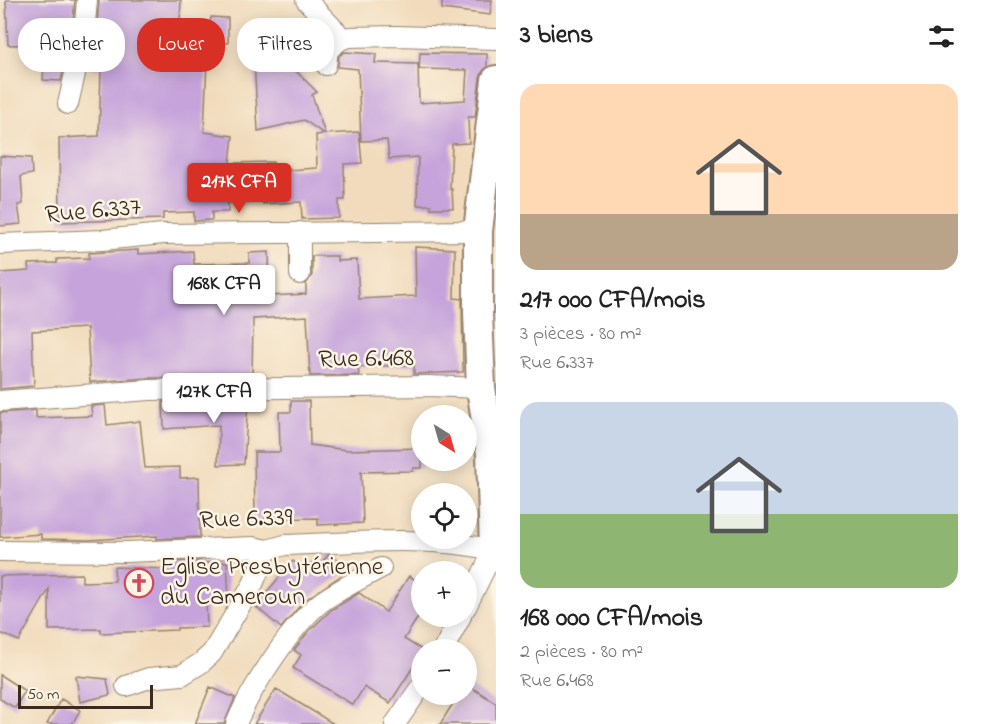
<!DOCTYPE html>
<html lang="fr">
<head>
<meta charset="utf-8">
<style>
  :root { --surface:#fff; --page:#f6f6f6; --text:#222; --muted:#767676; --accent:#d93025 }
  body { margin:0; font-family:"Indie Flower",sans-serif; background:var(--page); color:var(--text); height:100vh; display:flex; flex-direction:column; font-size:22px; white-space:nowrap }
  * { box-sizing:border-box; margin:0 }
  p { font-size:20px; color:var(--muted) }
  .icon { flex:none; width:33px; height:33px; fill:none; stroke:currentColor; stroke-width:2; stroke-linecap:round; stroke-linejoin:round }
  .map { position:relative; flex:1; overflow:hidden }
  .details { display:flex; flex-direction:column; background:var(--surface); width:486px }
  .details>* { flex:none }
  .top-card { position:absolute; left:18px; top:18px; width:387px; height:54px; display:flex; gap:12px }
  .needle { width:39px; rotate:143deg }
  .tools { position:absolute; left:411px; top:405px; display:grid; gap:12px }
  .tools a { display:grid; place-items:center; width:66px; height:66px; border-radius:50%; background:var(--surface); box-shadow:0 3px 15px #0003; font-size:30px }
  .scale { position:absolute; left:18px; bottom:15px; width:135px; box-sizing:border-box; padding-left:6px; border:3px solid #3b2a1e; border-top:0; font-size:16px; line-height:21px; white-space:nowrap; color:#3b2a1e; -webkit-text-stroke:4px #fcf5e5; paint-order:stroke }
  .price { position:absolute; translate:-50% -51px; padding:0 14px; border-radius:6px; background:#fff; color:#222; font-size:20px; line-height:39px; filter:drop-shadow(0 2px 3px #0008) }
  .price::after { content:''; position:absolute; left:50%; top:36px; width:18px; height:14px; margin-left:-9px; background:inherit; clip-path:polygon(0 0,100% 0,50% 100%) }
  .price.on { background:var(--accent); color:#fff }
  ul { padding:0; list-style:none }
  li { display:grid; align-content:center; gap:12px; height:318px; padding:0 24px }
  li span { display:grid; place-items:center; height:186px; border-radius:18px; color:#555 }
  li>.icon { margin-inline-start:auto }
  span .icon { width:108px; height:108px; fill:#fffc; stroke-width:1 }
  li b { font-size:26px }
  h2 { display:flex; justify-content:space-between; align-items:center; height:72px; padding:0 24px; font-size:26px }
  .pill { padding:0 21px; border-radius:24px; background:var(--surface); box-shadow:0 3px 15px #0003; font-size:21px; line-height:54px }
  .pill.on { background:var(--accent); color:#fff }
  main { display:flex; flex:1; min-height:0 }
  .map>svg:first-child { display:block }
  .building { fill:#c6a4db }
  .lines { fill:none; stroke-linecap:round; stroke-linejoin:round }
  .street-casing { stroke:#96826d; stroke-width:22 }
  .secondary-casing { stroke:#96826d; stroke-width:32 }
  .street { stroke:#fff; stroke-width:20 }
  .secondary { stroke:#fff; stroke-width:28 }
  .labels { text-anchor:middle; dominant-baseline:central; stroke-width:5; stroke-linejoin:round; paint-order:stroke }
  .street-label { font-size:26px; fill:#3b2a1e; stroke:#fcf5e5 }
  .poi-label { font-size:26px; fill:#3b2a1e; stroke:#fcf5e5; text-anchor:start }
</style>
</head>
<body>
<main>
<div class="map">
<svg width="496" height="724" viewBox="0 0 496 724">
  <rect width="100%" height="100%" fill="#fcf5e5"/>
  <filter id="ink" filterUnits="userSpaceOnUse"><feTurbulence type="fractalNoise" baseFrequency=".0167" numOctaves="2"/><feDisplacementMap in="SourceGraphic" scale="12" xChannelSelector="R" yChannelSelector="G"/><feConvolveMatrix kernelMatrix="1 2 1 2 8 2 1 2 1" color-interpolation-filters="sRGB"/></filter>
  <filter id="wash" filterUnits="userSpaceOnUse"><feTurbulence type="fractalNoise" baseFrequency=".008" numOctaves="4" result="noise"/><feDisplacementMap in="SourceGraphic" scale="24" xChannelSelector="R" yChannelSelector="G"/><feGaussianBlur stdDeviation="1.35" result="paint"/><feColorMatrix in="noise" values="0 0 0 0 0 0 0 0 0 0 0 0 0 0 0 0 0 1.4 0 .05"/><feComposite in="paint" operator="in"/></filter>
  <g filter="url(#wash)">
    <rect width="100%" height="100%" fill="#f1dbbc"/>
    <g id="blocks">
      <path class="building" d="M6,0H75L72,33L61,81L43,80L45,44L8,45Z
        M99,0H181L180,22L210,23L211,17L228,18V43H215L214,63L207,62L204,132L233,136L230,163L273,162V166H288V170L317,168L316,135L324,134L304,120L258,131L254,60H285L317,92L312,95L325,134L359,132L362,163L344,164L345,200H339V218L302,219L301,202L263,204V201L228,202V212H212V220L194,221V212L163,213V219L60,222L59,138L99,136L101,69L89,68L96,36Z
        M442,0H492L490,15L442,9Z
        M316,36L314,65L293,64L294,46Z
        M344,52L376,54L375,63L418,64L419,103L465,100L467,70L419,69L420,53L487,54V67L483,71L480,78L475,117H468L469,143L452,144L450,189H452L453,208H431V205H417L418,157L389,159L387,140L361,141L358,69L338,67L339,56Z
        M0,156L31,158L32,174L21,176L23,204L18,205L21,224L0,226Z
        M415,247L455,249L454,298L462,299L463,372L414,374V365L358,367L359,375L310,376L307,316L253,319L252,377L150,378L90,382L87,328L32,331L34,386L0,389V273L29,271L28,264L57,263V259L89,258V253L138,250V254L193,251L194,264L249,263V253L269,252L270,296L306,294V284L312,275V256H337V261L357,260L359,299L416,296Z
        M248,401L244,464L218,465L219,425L164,429L163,402Z
        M291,401H309L310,445L347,450L422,448V468H413V471L361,472L363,523L318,525V518L255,519L254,452H280L279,412H291Z
        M105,405L107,425L140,421L145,468L180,467V478L199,477L200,537L157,539V536L88,540L41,539V534L0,537V413L36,410V418L92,416L91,406Z
        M328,555H332L349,570L304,601L281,628L255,606L293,561L305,571L313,562L319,566Z
        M201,561V563L227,562L229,601L206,603L207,627L177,628V630L101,633V629L49,630V589L19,641L0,633V576L82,574V582L115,581L114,567L169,569L168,562Z
        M409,576L422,584V611L404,639L422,650V653L390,703L364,687L353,705L293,668L301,655L294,650L309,631L331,610L359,593L386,612Z
        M0,675L25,691L15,708L0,699Z
        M76,676L107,679L110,695L80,702Z
        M466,684L496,703V724H440L459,694H466Z
        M210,687L235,698L224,724H195Z
        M276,689L334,724H254Z
        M61,699L80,710L72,724H47Z"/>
    </g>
  </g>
  <g filter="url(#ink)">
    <use href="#blocks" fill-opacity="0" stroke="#96826d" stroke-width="1.5"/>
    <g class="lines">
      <g class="street-casing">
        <path id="street" d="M306,0L337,32L340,40L349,37L396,36L496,39
          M326,65L328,50L340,40
          M68,104L84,35L87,0
          M300,232V274
          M0,244L102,240L163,234L478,231
          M0,401L150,390L428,386L481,388
          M0,551L127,552L253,547L267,550L285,545C354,543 426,535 494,550L466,607
          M443,650L461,616
          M126,686L149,678L182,675L201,663L212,653L253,584L267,550
          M236,724C250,690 294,621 324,600C342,588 362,578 381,568
          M395,724L422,685"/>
      </g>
      <g class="secondary-casing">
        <path id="secondary" d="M496,80L478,231V313L481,388L491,454L494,550L496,551"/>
      </g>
      <use href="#street" class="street"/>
      <use href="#secondary" class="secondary"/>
    </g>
  </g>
  <defs>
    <g id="church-ring" transform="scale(1.5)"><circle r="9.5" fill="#fcf5e5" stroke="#d1495b" stroke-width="1.5"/><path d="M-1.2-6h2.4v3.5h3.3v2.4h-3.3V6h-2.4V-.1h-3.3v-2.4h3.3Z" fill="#d1495b"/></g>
  </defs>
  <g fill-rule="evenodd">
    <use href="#church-ring" x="139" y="583"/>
  </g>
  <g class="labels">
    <g class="street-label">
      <text transform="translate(93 212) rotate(-5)">Rue 6.337</text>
      <text transform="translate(366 360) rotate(-1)">Rue 6.468</text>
      <text transform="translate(246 520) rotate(-2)">Rue 6.339</text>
    </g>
    <g class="poi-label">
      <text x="160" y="568">Eglise Presbytérienne<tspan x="160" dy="30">du Cameroun</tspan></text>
    </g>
  </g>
</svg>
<div class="tools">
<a><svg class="needle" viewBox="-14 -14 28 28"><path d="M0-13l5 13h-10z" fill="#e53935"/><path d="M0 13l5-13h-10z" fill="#767676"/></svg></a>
<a><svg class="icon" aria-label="locate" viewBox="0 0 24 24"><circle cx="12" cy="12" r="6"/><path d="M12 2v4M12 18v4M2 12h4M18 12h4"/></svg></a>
<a>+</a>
<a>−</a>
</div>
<div class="scale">50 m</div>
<b class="price on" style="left:239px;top:214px">217K CFA</b>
<b class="price" style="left:224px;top:316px">168K CFA</b>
<b class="price" style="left:214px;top:424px">127K CFA</b>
<div class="top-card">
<a class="pill">Acheter</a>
<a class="pill on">Louer</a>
<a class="pill">Filtres</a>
</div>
</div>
<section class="details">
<h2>3 biens<svg class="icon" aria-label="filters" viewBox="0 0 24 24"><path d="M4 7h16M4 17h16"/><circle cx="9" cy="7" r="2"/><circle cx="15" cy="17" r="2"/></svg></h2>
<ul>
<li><span style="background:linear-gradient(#ffd9b3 70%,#b9a48a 0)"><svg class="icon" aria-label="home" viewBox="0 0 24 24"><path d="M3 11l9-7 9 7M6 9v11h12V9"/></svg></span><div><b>217 000 CFA/mois</b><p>3 pièces · 80 m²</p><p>Rue 6.337</p></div></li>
<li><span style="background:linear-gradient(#c9d6e8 60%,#8fb573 0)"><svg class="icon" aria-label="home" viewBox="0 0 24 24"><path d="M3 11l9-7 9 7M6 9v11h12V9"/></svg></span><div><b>168 000 CFA/mois</b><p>2 pièces · 80 m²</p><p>Rue 6.468</p></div></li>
</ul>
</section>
</main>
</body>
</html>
